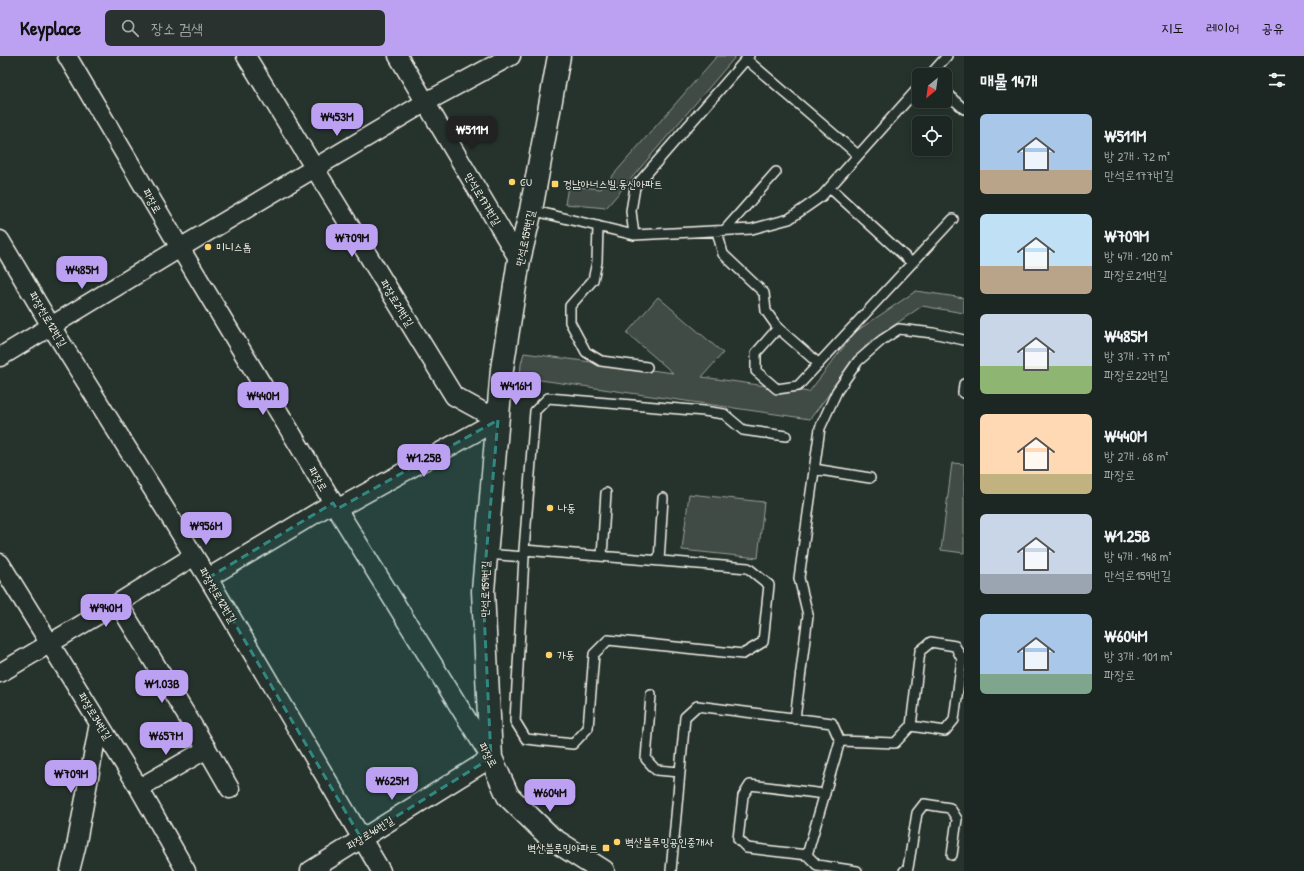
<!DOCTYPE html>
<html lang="ko">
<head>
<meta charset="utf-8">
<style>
  :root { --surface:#1c2622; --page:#29322f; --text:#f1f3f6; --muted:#a0a5a5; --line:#3a4340; --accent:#bca0f2 }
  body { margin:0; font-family:"Patrick Hand","Poor Story",sans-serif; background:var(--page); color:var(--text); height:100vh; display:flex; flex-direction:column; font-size:15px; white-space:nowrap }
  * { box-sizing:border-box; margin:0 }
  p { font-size:13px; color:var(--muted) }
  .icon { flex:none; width:22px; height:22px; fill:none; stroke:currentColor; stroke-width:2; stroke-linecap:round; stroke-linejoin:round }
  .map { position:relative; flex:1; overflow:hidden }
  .panel { display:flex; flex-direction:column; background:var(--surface); width:340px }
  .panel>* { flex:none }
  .needle { width:26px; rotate:209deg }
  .tools { position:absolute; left:912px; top:12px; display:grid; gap:8px }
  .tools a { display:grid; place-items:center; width:40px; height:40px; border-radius:6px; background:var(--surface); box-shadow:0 2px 10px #0003,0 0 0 1px var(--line); font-size:20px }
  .price { position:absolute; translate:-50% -34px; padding:0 9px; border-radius:8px; background:var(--accent); color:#111; font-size:13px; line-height:26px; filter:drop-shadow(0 1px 2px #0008) }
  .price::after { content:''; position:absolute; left:50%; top:24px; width:12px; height:9px; margin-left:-6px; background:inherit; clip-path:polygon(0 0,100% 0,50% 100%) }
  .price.active { background:#222; color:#fff }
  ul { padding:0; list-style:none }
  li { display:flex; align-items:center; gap:12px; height:100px; padding:0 16px }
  li span { display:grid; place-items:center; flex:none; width:112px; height:80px; border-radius:6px; color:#555 }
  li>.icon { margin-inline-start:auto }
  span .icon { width:48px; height:48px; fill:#fffc; stroke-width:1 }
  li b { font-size:17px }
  h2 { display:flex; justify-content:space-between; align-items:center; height:48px; padding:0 16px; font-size:17px }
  header { display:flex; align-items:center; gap:24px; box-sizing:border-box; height:56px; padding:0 20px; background:var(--accent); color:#111 }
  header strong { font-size:19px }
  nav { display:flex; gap:22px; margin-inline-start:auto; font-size:14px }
  .search { width:280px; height:36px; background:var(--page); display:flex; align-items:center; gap:10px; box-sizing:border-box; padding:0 14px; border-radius:6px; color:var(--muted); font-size:15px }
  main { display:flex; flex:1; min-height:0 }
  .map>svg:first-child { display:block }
  .green { fill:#414b45; stroke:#9a9e96 }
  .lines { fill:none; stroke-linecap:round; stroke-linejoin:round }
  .service-casing { stroke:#f4f1e8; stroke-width:12 }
  .minor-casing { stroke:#f4f1e8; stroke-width:21 }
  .tertiary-casing { stroke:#f4f1e8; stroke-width:25 }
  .service { stroke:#26332d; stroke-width:9 }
  .minor { stroke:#26332d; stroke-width:18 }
  .tertiary { stroke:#26332d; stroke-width:22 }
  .marked { fill:#318880; fill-opacity:0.2; stroke:#318880; stroke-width:3; stroke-dasharray:8 5; stroke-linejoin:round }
  .poi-dot { fill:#ffd166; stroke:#26332d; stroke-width:1.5 }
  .labels { text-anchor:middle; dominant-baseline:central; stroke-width:3; stroke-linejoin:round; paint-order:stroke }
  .poi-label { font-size:11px; fill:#f4f1e8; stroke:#26332d; text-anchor:start }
  .street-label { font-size:11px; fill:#f4f1e8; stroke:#26332d }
</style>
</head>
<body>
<header>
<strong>Keyplace</strong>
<div class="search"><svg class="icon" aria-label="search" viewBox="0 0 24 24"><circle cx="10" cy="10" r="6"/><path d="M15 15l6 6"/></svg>장소 검색</div>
<nav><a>지도</a><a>레이어</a><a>공유</a></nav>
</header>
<main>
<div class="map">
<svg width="964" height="815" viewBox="0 0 964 815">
  <rect width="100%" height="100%" fill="#26332d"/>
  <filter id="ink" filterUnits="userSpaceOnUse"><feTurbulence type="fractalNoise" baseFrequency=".025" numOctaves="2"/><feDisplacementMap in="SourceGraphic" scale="8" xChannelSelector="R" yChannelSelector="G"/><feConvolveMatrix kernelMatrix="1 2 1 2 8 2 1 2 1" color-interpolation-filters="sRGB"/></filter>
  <g filter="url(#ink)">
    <path class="green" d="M717,0H736L606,152L565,148L568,130L601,133Z
      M916,235L964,242V257L922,250L868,287L810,363L520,321L521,308L524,297L673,317L627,277L658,241L723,297L702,321L809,336L855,276Z
      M952,407L964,408V497L941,494Z
      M689,438L764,446L758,502L682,494Z"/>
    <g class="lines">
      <g class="service-casing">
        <path id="service" d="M746,3L858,99
          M930,19L947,0
          M945,36L964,53
          M830,132L912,207
          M531,154L634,179L752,173L789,163L822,140L919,31
          M598,170L597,206L593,224L570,250V266L586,296L601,305L647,311
          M725,174L776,116
          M717,175L723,198L764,237L766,255L778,272L756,297V315L777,333L798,330L953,163
          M634,179L631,155L635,131L749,0
          M778,272L819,308
          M963,337L964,328
          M814,413L870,422
          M524,494L748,512L769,529L763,586L743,598L608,584L594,598L588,672L573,688L526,683L515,665L524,501V494L535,355L548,342L704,355L724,358L743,374L786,380
          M486,498L524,501
          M602,500L606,437
          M659,505L663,442
          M651,639L646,703L656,714L680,716
          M795,663L808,559L799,522L820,372L837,335L858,305L882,284L899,273L933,277L964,284
          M840,685L895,687L911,670L920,595L931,586L955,590L962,603L954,664L945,675L911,670
          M807,799L747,792L738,783L743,740L750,729L825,738
          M671,815L685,661L697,650L832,667L840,685L807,799L817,809L857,815
          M904,815L908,812L917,757L924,748L950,752L957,763L952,799"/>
      </g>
      <g class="minor-casing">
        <path id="minor" d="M67,0L180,192L337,453L491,702L310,815
          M246,0L454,340L498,364
          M398,0L519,204
          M0,184L51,270L208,522L381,815
          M0,301L180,192L426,46L511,0
          M337,453L498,364
          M0,507L139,732L186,815
          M208,522L333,447
          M118,547L207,693L230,733
          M0,617L118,547L194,500
          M139,732L207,693
          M70,815L76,791L99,667"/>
      </g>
      <g class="tertiary-casing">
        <path id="tertiary" d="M559,0L531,154L519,204L502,313L483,535L491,702L508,740L551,782L603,815"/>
      </g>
      <use href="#service" class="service"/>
      <use href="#minor" class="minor"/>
      <use href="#tertiary" class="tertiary"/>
    </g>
  </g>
  <path class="marked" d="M498,364L483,535L491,702L361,782L208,522L333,447L337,453Z"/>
  <g class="poi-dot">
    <circle cx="512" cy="126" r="4"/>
    <rect x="551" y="124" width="8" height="8" rx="2"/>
    <circle cx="208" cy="191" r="4"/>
    <circle cx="550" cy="452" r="4"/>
    <circle cx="549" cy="599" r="4"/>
    <circle cx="617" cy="786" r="4"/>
    <rect x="602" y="788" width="8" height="8" rx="2"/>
  </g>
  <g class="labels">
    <g class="poi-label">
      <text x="520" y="126">CU</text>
      <text x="563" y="128">경남아너스빌.동신아파트</text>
      <text x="216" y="191">미니스톱</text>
      <text x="558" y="452">나동</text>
      <text x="557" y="599">가동</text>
      <text x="625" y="786">벽산블루밍공인중개사</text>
      <text x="598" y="792" text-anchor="end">벽산블루밍아파트</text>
    </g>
    <g class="street-label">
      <text transform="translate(483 143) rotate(59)">만석로177번길</text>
      <text transform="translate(152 145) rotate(60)">파장로</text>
      <text transform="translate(525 182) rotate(-78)">만석로159번길</text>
      <text transform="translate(397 247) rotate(58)">파장로21번길</text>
      <text transform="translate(48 263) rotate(59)">파장천로12번길</text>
      <text transform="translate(318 423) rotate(59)">파장로</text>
      <text transform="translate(485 533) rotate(-89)">만석로159번길</text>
      <text transform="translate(218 539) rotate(59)">파장천로12번길</text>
      <text transform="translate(95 660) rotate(58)">파장로34번길</text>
      <text transform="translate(488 699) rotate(61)">파장로</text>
      <text transform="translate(370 777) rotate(-32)">파장로46번길</text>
    </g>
  </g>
</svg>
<div class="tools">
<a><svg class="needle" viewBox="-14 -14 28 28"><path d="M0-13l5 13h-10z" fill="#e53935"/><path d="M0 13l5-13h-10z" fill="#a0a5a5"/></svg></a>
<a><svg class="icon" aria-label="locate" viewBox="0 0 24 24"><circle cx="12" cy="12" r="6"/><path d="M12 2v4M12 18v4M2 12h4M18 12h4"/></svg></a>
</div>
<b class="price" style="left:337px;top:81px">₩453M</b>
<b class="price active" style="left:472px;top:94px">₩511M</b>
<b class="price" style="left:352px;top:202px">₩709M</b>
<b class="price" style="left:82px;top:234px">₩485M</b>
<b class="price" style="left:516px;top:350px">₩416M</b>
<b class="price" style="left:263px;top:360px">₩440M</b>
<b class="price" style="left:424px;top:422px">₩1.25B</b>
<b class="price" style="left:206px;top:490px">₩956M</b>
<b class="price" style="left:106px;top:572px">₩940M</b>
<b class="price" style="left:162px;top:648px">₩1.03B</b>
<b class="price" style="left:166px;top:700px">₩657M</b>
<b class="price" style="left:71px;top:738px">₩709M</b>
<b class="price" style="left:392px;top:745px">₩625M</b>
<b class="price" style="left:550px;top:757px">₩604M</b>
</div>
<section class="panel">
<h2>매물 14개<svg class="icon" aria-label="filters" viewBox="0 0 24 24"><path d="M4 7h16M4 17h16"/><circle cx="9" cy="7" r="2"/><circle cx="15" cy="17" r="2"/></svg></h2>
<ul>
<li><span style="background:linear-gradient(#a9c7e8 70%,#b9a48a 0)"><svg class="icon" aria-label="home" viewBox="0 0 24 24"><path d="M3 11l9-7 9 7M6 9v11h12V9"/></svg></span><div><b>₩511M</b><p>방 2개 · 72 m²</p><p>만석로177번길</p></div></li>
<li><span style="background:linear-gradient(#bfe0f5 65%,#b9a48a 0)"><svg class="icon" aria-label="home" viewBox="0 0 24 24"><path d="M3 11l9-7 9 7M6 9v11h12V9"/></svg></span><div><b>₩709M</b><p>방 4개 · 120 m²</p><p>파장로21번길</p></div></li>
<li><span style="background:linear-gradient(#c9d6e8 65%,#8fb573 0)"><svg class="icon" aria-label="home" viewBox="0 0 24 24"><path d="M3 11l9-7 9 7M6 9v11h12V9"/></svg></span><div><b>₩485M</b><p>방 3개 · 77 m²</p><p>파장로22번길</p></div></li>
<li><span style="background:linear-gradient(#ffd9b3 75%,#c2b280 0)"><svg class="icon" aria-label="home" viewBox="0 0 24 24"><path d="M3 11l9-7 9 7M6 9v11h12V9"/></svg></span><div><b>₩440M</b><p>방 2개 · 68 m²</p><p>파장로</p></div></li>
<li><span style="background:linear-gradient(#c9d6e8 75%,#9aa5b1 0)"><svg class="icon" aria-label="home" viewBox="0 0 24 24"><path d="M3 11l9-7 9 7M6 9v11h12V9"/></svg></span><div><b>₩1.25B</b><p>방 4개 · 148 m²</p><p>만석로159번길</p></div></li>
<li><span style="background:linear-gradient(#a9c7e8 75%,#7fa58c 0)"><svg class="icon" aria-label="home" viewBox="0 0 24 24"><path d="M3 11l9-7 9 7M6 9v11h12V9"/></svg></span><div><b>₩604M</b><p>방 3개 · 101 m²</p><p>파장로</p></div></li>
</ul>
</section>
</main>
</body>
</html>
